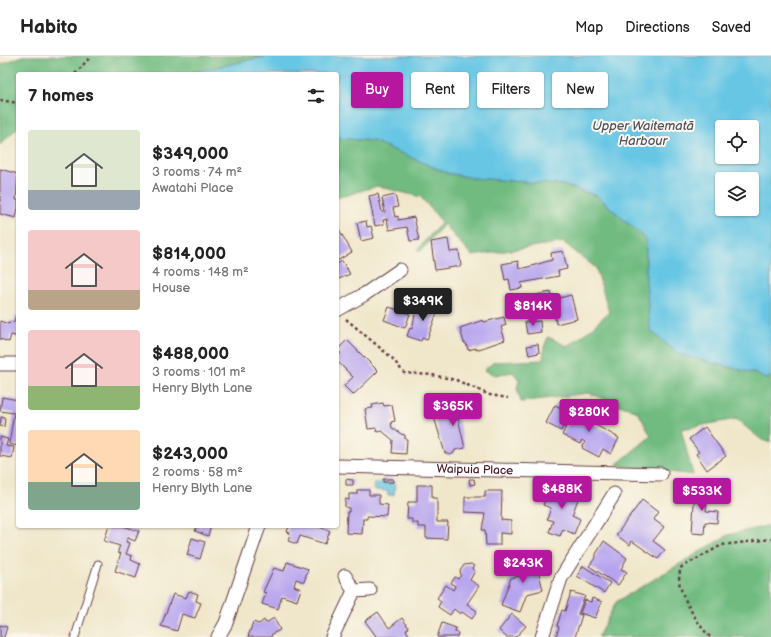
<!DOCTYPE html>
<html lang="en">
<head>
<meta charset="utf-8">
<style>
  :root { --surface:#fff; --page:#f2f2f2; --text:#222; --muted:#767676; --line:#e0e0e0; --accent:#b5179e }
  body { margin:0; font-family:"Balsamiq Sans",sans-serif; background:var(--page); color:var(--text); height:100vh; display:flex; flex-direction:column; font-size:15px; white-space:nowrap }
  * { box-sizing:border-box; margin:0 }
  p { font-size:13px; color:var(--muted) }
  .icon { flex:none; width:22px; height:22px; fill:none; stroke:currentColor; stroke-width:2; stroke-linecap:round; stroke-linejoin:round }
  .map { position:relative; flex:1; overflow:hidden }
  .sheet { position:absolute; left:16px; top:16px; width:323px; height:456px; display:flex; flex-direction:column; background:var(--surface); border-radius:4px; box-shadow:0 1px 3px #0004 }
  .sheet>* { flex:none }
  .hud { position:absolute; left:351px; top:16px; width:360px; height:36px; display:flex; gap:8px }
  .controls { position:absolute; left:715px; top:64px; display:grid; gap:8px }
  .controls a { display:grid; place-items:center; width:44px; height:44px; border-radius:4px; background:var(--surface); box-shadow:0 1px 3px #0004; font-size:20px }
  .price { position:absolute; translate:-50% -34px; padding:0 9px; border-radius:4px; background:var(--accent); color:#fff; font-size:13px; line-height:26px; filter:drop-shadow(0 1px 2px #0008) }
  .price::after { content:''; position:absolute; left:50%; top:24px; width:12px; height:9px; margin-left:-6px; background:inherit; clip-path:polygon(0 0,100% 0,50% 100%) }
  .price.current { background:#222; color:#fff }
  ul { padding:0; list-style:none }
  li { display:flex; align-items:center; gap:12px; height:100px; padding:0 12px }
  li span { display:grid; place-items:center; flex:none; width:112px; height:80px; border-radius:4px; color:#555 }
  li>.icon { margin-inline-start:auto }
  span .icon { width:48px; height:48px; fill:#fffc; stroke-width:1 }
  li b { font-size:17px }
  h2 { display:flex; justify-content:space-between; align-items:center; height:48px; padding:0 12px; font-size:17px }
  .chip { padding:0 14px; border-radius:4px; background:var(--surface); box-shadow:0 1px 3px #0004; font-size:14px; line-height:36px }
  .chip.current { background:var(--accent); color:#fff }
  header { display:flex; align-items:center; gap:24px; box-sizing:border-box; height:56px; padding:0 20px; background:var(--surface); border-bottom:1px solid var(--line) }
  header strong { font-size:19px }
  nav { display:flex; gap:22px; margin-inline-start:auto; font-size:14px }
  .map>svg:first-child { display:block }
  .forest { fill:#71bb81; stroke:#5e6d56 }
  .water { fill:#66c6e4; stroke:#587288; fill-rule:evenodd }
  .building { fill:#b7a4ee }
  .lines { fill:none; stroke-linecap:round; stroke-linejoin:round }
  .lane-casing { stroke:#633d43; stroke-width:9 }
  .street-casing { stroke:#633d43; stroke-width:15 }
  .path { stroke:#633d43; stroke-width:2.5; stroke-dasharray:3 3; stroke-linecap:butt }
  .lane { stroke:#fff; stroke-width:7 }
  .street { stroke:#fff; stroke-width:13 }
  .labels { text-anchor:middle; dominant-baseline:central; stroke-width:4; stroke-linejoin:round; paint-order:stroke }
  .street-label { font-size:12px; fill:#4a1f2b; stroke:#fbf7ec }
  .water-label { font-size:13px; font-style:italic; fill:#525162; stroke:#fbf7ec }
</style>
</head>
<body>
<header>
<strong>Habito</strong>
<nav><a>Map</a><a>Directions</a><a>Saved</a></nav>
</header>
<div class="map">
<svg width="771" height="581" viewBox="0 0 771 581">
  <rect width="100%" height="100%" fill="#fbf7ec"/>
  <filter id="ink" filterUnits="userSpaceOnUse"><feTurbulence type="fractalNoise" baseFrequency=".025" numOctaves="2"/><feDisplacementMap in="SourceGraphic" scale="8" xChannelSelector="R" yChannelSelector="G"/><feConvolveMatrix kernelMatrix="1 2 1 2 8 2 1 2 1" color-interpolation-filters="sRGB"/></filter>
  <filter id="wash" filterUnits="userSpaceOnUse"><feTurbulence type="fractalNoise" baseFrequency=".012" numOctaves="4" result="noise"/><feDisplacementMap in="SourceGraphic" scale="16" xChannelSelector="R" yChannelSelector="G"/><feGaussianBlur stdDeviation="0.9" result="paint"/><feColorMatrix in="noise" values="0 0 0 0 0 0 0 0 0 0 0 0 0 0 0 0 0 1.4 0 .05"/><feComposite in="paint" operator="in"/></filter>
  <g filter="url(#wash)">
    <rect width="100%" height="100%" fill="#f0e7cb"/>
    <path class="forest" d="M22,0H268L185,18H18V71L0,89V9Z
      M337,82L373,85L447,117L473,122L563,129L597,140L646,183V225L725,310L757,318L765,323L771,321V387L762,384L736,363L681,373L693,419L616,409L651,380L638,356L589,337L521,346L517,333L519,324L513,316L495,319L484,314L494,306L543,304L544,291L548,281L567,290L585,278L609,256L596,212L563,186L472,200L444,168L421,195L417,194L442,166L421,141L377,130L337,142Z
      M771,469V581H598L616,546L728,479Z"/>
    <path class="water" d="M268,0H771V321L765,323L757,318L678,298L650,274L646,225V183L597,140L563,129L473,122L447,117L373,85L337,82V18H185ZM722,71H752V101H722ZM722,123H752V153H722Z
      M374,427H395L394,439H388V435L373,434Z"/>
    <g id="blocks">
      <path class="building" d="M0,113L18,118L16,144H18V152L16,162L0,158Z
        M378,138L382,156H385L382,142L395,139L398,151L393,152L395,161L398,160V164L414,161L419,184L410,185L407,171L389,174L387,163L383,164L384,168L375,170L369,140Z
        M366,165L367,171L371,170L374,182L361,185L357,167Z
        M337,170L352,196L337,205Z
        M448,183L450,196L459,195L461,210L435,214L431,186Z
        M563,195L567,213L558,215L559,220L521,227L522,232L511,234L509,223L505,224L502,208L518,205L519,213L528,211L552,204L551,197Z
        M342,205L350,218L339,223L337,220V208Z
        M551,236L552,244L571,239L577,263L556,268L554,256H550L549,252L540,255L536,239Z
        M422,245L433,249L432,251L438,254L427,284L422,282L421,285L407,280L410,272L412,273L416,254L418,255Z
        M389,251L410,258L405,272L384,264Z
        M16,259L18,260V281L11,279L9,286L0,283V265L9,268L10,265L14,266Z
        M504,261L506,269L501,271L505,284L476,294V292L468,294L466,287H464L460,272L483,264L484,266Z
        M540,265L541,276L527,278L525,266Z
        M347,284L378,315L353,339L344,330L353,321L337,305V301L341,297L337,294Z
        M538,288L539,297L529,299L527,290Z
        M2,341L18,344V390L9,388L14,357L0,355Z
        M453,344H471V358H457L465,392L455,394L454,397L450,399L445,397L434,361L453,357Z
        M383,347L384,350L392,349L395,365L391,366L392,372L401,378L405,379V383H407L406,398L392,397L393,384L382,375L377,376L376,372L368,373L365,353L373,352L372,349Z
        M555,349L571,357L561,375L546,367Z
        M577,350L594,359L590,366L619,382L611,398L603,393L599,401L582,392L585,386L582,384L580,388L562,379Z
        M1,361L5,362L4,371L0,370Z
        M705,371L726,400L707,414L696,398L699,396L689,383Z
        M0,381L8,383L6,390L14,391L12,402L0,400Z
        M346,423L353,424V429H346Z
        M383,423H393V426H383Z
        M469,423H474L475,428L470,429Z
        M417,429H432V442H437V466H448L447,483L426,482V471H418V467H412V463H407L408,446H417Z
        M560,430L580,438L572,459L580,463L574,478L563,473L560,480L549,476L553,465L547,463L551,452L543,449L550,432L558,435Z
        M695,433L708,434L706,455L718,456L717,467L705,466L704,478L692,477Z
        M357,434H369V439H379V448L388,449L387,461L367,460V463H363L362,478L346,477L347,456H349V452L345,451V443L349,444V438H357Z
        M485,435H502L501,464L511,465V478L500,477V489H486L485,474H482L485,457L465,456V441H485Z
        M642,444L658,456L653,463L664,471L653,485L665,494L658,503L632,485L630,489L616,479Z
        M109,470H123L139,475L135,485L128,482L126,486L130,487L126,498L132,500L131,504L140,508L136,522L115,515L121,497L119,498L118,494L120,490L104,485Z
        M197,470H211L208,480L195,475Z
        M289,470H317L330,475L325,488L300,480L297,488L288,485L290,477L287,476Z
        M192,482L205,486L200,503L187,499Z
        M604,485L627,502L621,513L627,516L618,529L589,510L596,501V498Z
        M535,500L543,534L527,538L520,556L501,549L511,522L520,520L516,505Z
        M287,506L308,513L304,526L296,523L294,530L301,533L297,545L282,540L278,553L262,548L266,537L263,536L274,512L284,515Z
        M471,508L474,510L472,513L475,515L470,524L479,530L467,548L477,555L472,563L462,556L460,558L454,553L450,559L438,551L441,545L437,542L446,529L453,534L455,530L451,527L455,521L458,523L461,519L460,515L464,509Z
        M583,510L610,527L604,537L577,520Z
        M189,535L198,538L196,545L201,547L195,562L182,558L177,575L161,570L173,538L186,542Z
        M571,536L585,540L578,558L582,559L575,581H556L559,571L557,570L562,554L565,555Z
        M592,542L602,546L595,562L580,557L585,544L591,546Z
        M378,556L389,572L402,562L409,572L406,574L409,579L407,581H374L376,580L365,565Z
        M512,558L526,570L516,581H506L499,574Z
        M274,562L280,574L272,578L271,581H248L253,566L259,568L264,564L266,567Z
        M442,567L456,572L455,576L458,577L457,581H437Z
        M0,569L7,571L4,581H0Z"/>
    </g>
  </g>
  <g filter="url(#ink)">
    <use href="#blocks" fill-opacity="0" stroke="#633d43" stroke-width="1"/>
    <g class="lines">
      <g class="lane-casing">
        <path id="lane" d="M75,581L98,508"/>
      </g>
      <g class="street-casing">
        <g id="street">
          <path d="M337,254L365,238L400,214"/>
          <path d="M0,308H18"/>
          <path id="s1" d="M337,410L661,418"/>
          <path d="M345,520L354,535"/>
          <path d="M354,535L370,534"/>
          <path d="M218,581L226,567L259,470"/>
          <path d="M332,581L354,535"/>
          <path d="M542,581L561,522L614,438"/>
        </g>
      </g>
      <path class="path" d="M75,18L91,0
        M0,44L18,47
        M346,263L392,302L404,317L432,319L456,324L490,339L508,342
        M710,581C699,570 681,541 679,525C679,521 680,517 680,512L722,489L771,483"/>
      <use href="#lane" class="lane"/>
      <use href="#street" class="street"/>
    </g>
  </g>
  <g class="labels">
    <g class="street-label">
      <text stroke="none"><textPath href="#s1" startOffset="138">Waipuia Place</textPath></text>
    </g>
    <g class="water-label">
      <text x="643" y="70">Upper Waitematā<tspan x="643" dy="15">Harbour</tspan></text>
    </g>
  </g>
</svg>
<div class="controls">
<a><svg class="icon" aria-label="locate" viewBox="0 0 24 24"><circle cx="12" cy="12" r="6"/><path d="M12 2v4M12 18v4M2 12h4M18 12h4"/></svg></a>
<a><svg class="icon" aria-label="layers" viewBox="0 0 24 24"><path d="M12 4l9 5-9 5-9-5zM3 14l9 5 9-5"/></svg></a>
</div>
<b class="price current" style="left:423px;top:266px">$349K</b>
<b class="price" style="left:533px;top:271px">$814K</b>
<b class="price" style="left:453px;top:371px">$365K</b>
<b class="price" style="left:589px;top:377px">$280K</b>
<b class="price" style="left:562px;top:454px">$488K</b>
<b class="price" style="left:702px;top:456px">$533K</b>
<b class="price" style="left:523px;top:528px">$243K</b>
<div class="hud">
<a class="chip current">Buy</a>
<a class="chip">Rent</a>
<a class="chip">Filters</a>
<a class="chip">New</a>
</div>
<section class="sheet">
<h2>7 homes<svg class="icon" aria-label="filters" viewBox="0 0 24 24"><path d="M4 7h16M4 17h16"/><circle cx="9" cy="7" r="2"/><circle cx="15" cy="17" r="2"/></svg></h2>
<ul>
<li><span style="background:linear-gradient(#dfe7d0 75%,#9aa5b1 0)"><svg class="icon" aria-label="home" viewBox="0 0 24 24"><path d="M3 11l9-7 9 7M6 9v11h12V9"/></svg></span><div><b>$349,000</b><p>3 rooms · 74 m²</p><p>Awatahi Place</p></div></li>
<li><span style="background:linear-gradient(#f6c9c9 75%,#b9a48a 0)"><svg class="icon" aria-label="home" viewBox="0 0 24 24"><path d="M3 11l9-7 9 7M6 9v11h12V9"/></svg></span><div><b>$814,000</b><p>4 rooms · 148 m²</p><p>House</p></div></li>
<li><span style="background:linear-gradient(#f6c9c9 70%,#8fb573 0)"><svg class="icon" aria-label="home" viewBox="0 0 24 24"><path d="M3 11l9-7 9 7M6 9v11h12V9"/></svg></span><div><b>$488,000</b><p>3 rooms · 101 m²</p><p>Henry Blyth Lane</p></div></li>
<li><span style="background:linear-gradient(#ffd9b3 65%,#7fa58c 0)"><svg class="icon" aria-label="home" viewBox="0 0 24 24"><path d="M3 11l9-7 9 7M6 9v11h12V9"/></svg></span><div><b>$243,000</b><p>2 rooms · 58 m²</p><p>Henry Blyth Lane</p></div></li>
</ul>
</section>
</div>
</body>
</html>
